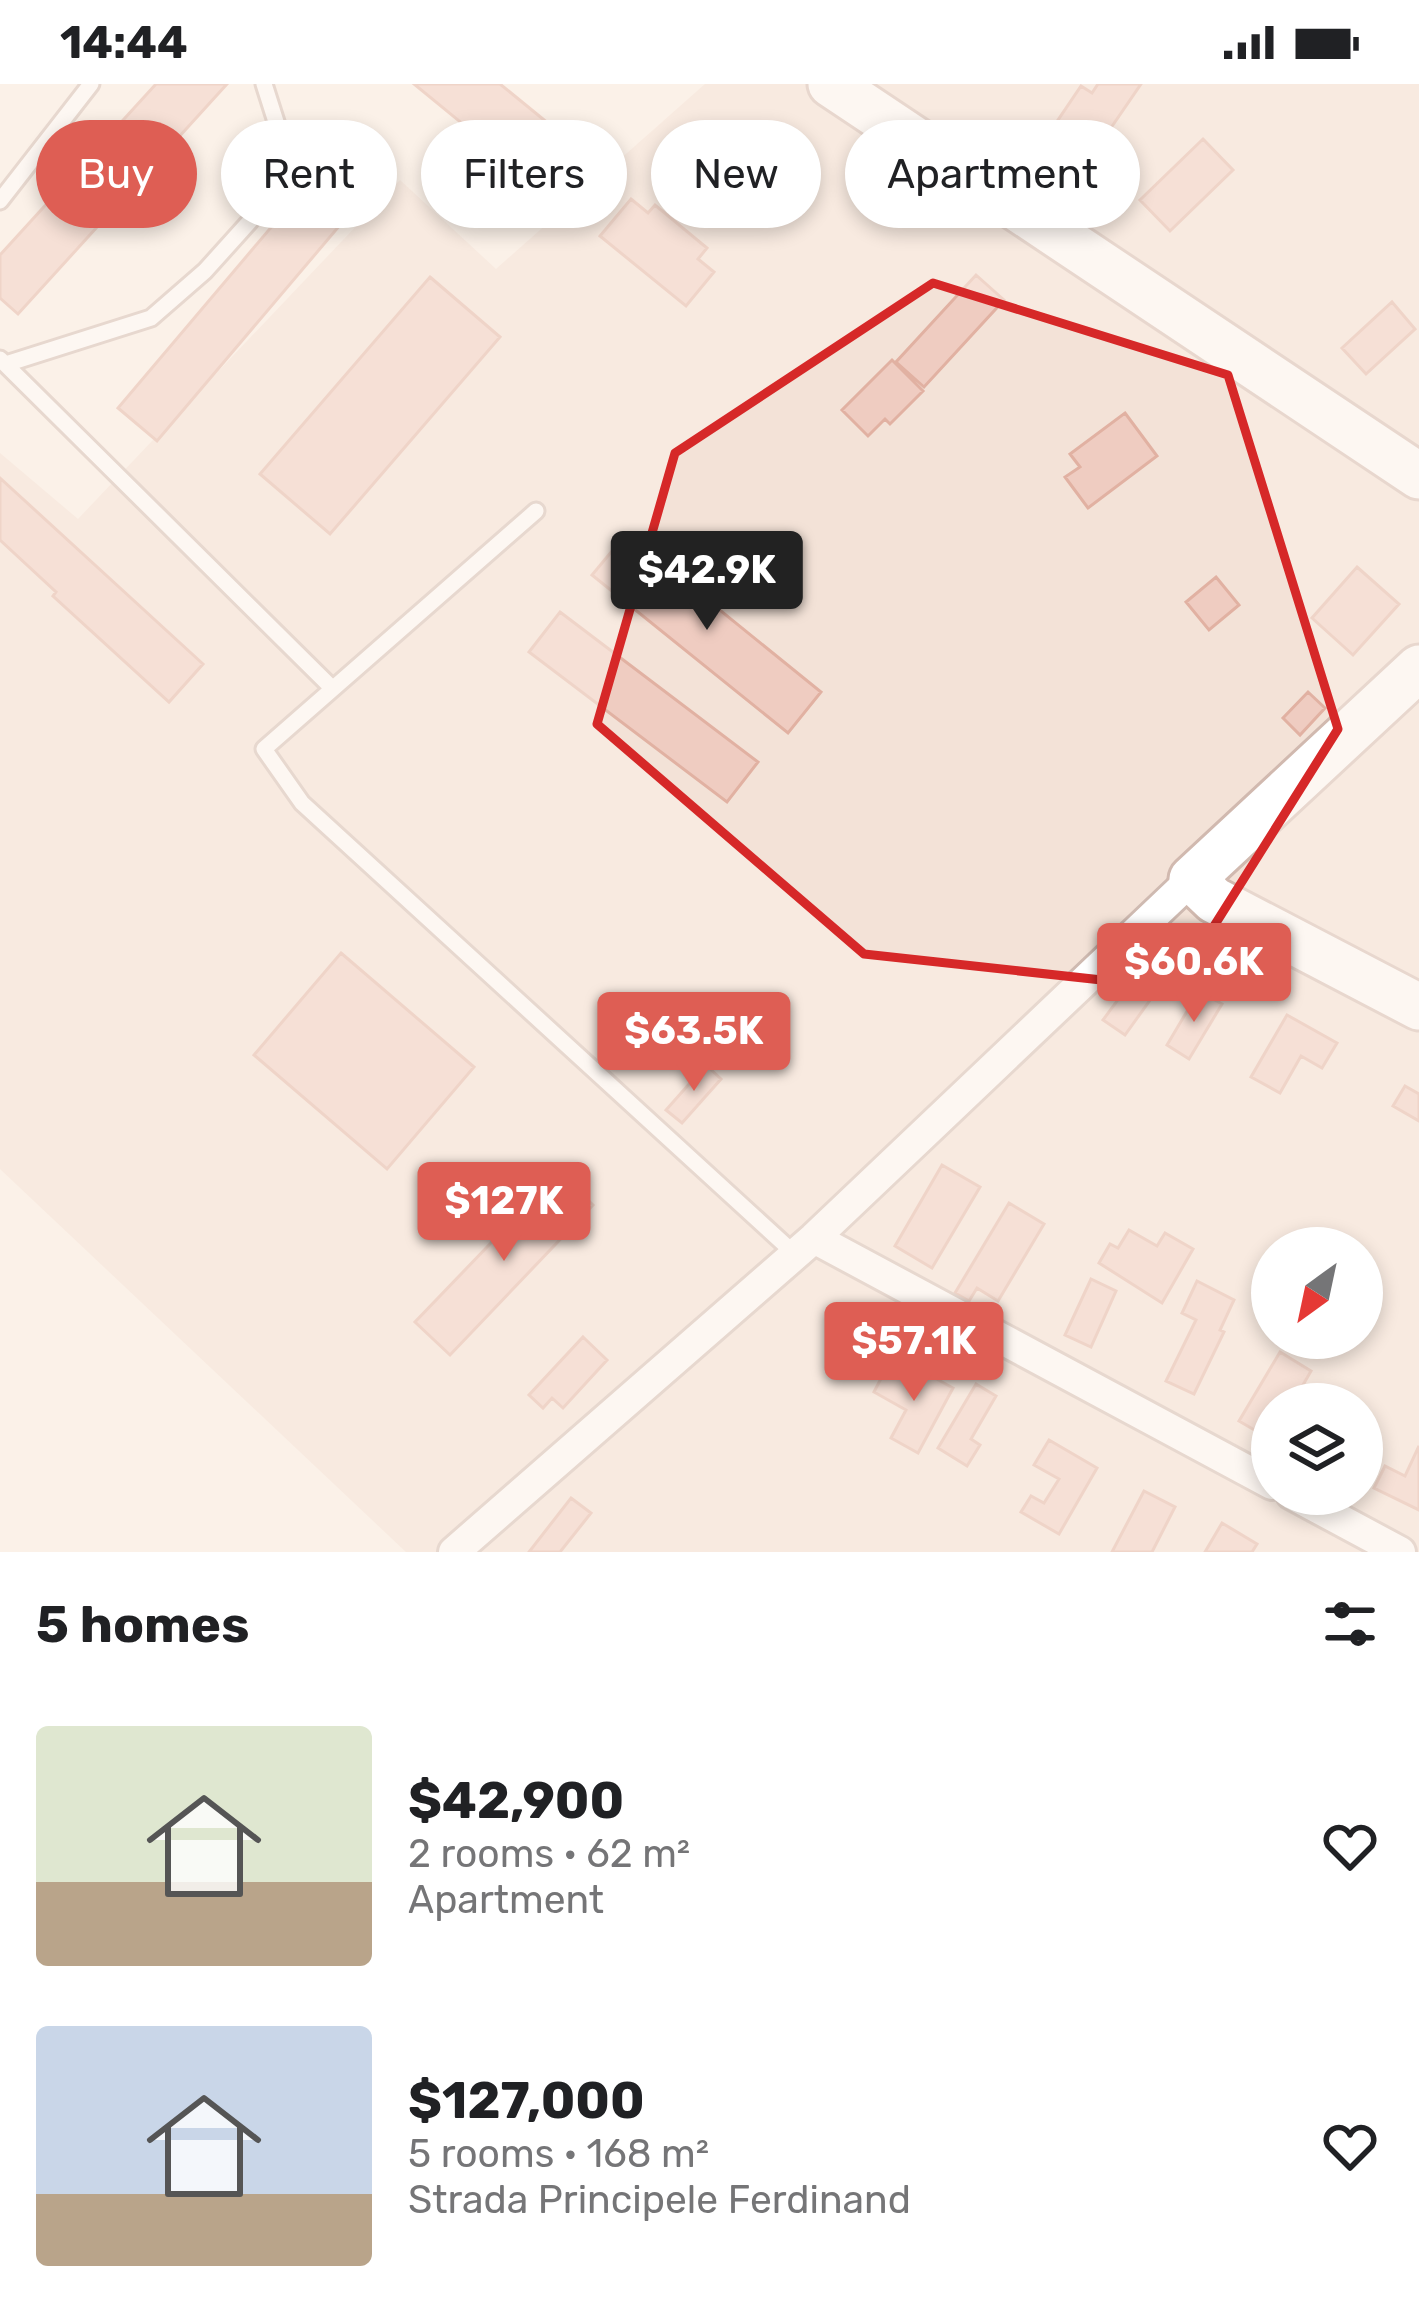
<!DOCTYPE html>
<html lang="en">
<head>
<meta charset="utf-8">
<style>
  :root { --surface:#fff; --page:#f2f2f2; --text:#202124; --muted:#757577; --accent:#de5e54 }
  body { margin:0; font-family:Rubik,sans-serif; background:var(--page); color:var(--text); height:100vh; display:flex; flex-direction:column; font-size:45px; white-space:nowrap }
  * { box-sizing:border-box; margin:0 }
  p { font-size:39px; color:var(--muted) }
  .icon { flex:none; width:66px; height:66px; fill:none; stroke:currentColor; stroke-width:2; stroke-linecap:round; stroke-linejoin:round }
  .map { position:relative; height:1468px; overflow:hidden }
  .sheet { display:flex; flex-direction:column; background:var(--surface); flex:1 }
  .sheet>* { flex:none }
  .top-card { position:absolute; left:36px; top:36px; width:1347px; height:108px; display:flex; gap:24px }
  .needle { width:78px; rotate:213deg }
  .fabs { position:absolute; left:1251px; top:1143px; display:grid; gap:24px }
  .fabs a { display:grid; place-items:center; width:132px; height:132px; border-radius:50%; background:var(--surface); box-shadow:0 6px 18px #0003; font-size:60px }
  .price { position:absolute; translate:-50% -102px; padding:0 27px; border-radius:12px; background:var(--accent); color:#fff; font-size:39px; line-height:78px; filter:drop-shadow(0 3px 6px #0008) }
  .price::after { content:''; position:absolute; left:50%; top:72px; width:36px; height:27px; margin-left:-18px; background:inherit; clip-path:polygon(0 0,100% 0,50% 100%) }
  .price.current { background:#222; color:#fff }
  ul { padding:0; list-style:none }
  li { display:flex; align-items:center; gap:36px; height:300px; padding:0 36px }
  li span { display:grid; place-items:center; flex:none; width:336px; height:240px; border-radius:12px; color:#555 }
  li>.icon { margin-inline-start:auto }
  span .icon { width:144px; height:144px; fill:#fffc; stroke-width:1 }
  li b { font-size:51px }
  h2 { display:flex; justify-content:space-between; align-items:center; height:144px; padding:0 36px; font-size:51px }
  .tag { padding:0 42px; border-radius:54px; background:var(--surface); box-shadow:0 6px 18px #0003; font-size:42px; line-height:108px }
  .tag.current { background:var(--accent); color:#fff }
  .status { display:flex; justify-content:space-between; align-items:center; height:84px; padding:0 60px; background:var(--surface); direction:ltr }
  .status svg { height:33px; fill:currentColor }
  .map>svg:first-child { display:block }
  .residential { fill:#f3e2d7; fill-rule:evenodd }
  .building { fill:#efccc1; stroke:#e1b1a2; stroke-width:3 }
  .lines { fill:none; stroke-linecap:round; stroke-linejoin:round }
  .service-casing { stroke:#cfbab1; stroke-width:21 }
  .minor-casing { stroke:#cfbab1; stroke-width:36 }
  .secondary-casing { stroke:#d1b9af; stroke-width:51 }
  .service { stroke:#fff; stroke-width:15 }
  .minor { stroke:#fff; stroke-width:30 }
  .secondary { stroke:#fff; stroke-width:45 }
  .marked { fill:none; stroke:#d62828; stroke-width:9; stroke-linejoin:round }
</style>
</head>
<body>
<div class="status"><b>14:44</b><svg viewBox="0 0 49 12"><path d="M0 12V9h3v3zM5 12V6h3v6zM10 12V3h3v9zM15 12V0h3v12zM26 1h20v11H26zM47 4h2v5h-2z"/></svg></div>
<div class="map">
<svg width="1419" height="1468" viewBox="0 0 1419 1468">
  <rect width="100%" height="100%" fill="#fbf1e8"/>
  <path class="residential" d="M705,0H1419V1468H406L0,1085V369L78,435L400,96L496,185ZM1272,1164H1362V1254H1272ZM1272,1320H1362V1410H1272Z"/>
  <path class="building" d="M156,0H227L18,230L0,214V171Z
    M414,0H500L587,71L552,113Z
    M1098,0H1141L1093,70L1054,42L1081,2L1092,9Z
    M1203,55L1233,86L1170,147L1140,116Z
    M318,88L357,121L157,357L118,324Z
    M631,115L648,129L655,121L707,164L698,175L714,188L686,222L600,152Z
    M976,191L1004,216L924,303L896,278Z
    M430,193L500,253L330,450L260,390Z
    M1392,218L1415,245L1366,290L1342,264Z
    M892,276L923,307L890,340L885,335L868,352L842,326Z
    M1125,329L1157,372L1088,424L1065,393L1080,383L1070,370Z
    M0,394L203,580L169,618L53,512L56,508L0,456Z
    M626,450L821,608L788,649L592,491Z
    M1357,483L1399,520L1353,571L1312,534Z
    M1216,493L1239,521L1209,546L1186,518Z
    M560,528L758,678L727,718L529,568Z
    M1308,608L1325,624L1300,651L1283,634Z
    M341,869L474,983L387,1085L254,971Z
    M1142,883L1163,898L1125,951L1103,936Z
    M1199,907L1222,920L1189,975L1167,961Z
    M1287,931L1337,959L1322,984L1301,972L1280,1009L1251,993Z
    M706,981L721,995L682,1039L666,1026Z
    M1405,1002L1419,1010V1037L1393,1022Z
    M942,1081L980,1103L932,1184L895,1162Z
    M559,1088L593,1121L450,1271L415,1238Z
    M1009,1119L1044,1140L998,1217L977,1204L969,1217L955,1209Z
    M1129,1146L1157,1162L1165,1149L1193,1165L1162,1219L1099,1179L1110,1160L1118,1164Z
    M1091,1195L1116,1207L1091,1263L1065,1251Z
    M1197,1197L1234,1216L1220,1246L1224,1248L1194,1310L1166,1297L1196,1236L1182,1229Z
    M583,1253L607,1276L563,1324L552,1314L543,1324L529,1311Z
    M1280,1268L1311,1287L1292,1320H1272L1270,1355L1239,1337Z
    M913,1282L953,1304L918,1369L891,1354L906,1326L874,1308L887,1283L906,1294Z
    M976,1300L996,1312L971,1355L980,1361L967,1382L938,1364Z
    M1049,1356L1097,1384L1059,1450L1021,1428L1031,1412L1044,1419L1059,1395L1034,1381Z
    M1419,1362V1426L1374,1404L1385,1382L1405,1392Z
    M1144,1407L1175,1423L1152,1468H1112Z
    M571,1414L591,1429L560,1468H529Z
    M1222,1439L1257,1460L1252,1468H1205Z"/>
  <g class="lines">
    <g class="service-casing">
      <path id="service" d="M0,117L91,0
        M0,275L332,604
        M6,280L151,234L205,187L250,137L268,103L278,44L264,0
        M536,427L264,665L302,719L795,1170"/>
    </g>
    <g class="minor-casing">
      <path id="minor" d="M814,1154L1272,1400
        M1292,1410L1400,1468
        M454,1468L814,1154L1192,795"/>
    </g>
    <g class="secondary-casing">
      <path id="secondary" d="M831,0L1419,392
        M1419,584L1192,795L1214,816L1419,923"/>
    </g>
    <use href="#service" class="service"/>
    <use href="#minor" class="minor"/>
    <use href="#secondary" class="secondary"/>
  </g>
  <path d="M0 0H1419V1468H0ZM933,199L1228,291L1338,645L1175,904L864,870L597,640L675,369Z" fill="#fbf1e8" fill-opacity=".55" fill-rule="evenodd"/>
  <path class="marked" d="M933,199L1228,291L1338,645L1175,904L864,870L597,640L675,369Z"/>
</svg>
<div class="fabs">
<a><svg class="needle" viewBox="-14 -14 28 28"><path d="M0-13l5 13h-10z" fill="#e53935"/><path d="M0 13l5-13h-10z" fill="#757577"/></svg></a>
<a><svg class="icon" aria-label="layers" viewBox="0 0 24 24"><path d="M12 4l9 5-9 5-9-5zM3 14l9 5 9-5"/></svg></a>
</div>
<b class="price current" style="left:707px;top:549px">$42.9K</b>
<b class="price" style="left:1194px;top:941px">$60.6K</b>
<b class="price" style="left:694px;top:1010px">$63.5K</b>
<b class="price" style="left:504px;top:1180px">$127K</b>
<b class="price" style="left:914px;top:1320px">$57.1K</b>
<div class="top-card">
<a class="tag current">Buy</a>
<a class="tag">Rent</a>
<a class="tag">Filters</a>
<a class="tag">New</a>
<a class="tag">Apartment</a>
</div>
</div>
<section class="sheet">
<h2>5 homes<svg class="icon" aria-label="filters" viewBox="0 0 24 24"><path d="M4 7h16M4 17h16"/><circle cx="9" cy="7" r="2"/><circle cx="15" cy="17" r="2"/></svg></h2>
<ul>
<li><span style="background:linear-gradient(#dfe7d0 65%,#b9a48a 0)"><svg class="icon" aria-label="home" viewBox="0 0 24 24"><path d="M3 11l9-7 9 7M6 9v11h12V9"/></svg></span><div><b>$42,900</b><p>2 rooms · 62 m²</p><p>Apartment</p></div><svg class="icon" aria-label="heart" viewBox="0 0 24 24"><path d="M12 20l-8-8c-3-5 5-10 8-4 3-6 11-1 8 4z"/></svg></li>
<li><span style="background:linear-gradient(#c9d6e8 70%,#b9a48a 0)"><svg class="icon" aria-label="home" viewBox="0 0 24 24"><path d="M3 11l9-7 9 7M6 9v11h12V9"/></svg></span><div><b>$127,000</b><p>5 rooms · 168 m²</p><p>Strada Principele Ferdinand</p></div><svg class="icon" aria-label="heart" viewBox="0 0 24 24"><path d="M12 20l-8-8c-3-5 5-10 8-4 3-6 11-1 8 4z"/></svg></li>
</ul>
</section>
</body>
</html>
